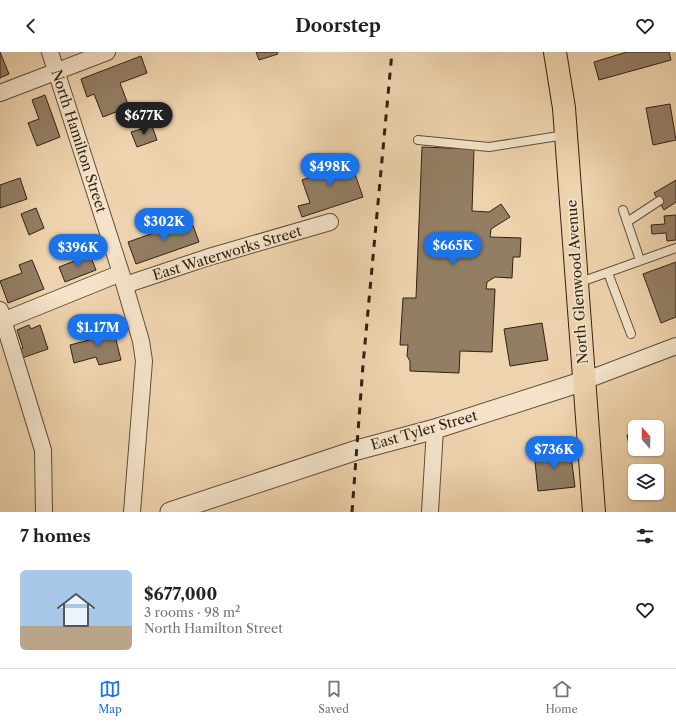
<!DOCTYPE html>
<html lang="en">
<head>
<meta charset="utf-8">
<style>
  :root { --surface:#fff; --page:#f6f6f6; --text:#202124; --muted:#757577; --line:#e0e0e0; --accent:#1a73e8 }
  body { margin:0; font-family:"Libre Caslon Text",serif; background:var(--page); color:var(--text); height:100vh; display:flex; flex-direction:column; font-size:15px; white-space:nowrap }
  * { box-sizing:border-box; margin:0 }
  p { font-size:13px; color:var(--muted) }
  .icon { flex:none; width:22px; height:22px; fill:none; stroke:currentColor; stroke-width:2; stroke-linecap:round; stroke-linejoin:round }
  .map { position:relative; height:460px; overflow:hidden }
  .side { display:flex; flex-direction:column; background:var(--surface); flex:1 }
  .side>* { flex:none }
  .needle { width:26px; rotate:340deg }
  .buttons { position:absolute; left:628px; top:368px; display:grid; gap:8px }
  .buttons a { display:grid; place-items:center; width:36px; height:36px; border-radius:6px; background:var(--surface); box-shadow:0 1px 3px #0004; font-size:20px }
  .price { position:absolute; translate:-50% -34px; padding:0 9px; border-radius:14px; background:var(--accent); color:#fff; font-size:13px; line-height:26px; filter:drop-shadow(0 1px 2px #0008) }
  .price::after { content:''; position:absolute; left:50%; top:24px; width:12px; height:9px; margin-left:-6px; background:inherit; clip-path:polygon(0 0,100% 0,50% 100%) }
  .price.on { background:#222; color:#fff }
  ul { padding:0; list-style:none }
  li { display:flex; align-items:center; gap:12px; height:100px; padding:0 20px }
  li+li { border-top:1px solid var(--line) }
  li span { display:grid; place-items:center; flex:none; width:112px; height:80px; border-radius:6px; color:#555 }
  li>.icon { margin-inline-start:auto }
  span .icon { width:48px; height:48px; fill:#fffc; stroke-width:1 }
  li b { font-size:17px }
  h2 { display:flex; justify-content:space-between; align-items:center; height:48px; padding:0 20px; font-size:17px }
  header { display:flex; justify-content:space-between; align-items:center; height:52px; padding:0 20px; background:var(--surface); font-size:18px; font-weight:800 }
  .dock { display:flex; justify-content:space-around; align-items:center; height:56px; border-top:1px solid var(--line); background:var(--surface); font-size:11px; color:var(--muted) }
  .dock a { display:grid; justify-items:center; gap:2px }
  .dock .on { color:var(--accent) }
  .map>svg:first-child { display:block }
  .building { fill:#937e64; stroke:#312114 }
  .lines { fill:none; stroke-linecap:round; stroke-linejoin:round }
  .service-casing { stroke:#604e3a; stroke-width:10 }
  .minor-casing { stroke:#604e3a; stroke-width:18 }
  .tertiary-casing { stroke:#604e3a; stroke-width:21 }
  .primary-casing { stroke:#312114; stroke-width:24 }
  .service { stroke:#f4e3ca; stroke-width:8 }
  .minor { stroke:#f4e3ca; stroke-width:16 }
  .tertiary { stroke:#f4e3ca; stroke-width:19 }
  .primary { stroke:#eed4ae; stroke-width:22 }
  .rail { stroke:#312114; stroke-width:3; stroke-dasharray:7 7; stroke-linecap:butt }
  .labels { text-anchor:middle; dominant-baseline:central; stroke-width:3.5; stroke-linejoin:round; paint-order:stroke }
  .street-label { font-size:14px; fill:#312114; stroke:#f4e3ca }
</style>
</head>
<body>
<header><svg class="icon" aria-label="back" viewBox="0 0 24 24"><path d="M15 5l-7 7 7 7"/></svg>Doorstep<svg class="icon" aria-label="heart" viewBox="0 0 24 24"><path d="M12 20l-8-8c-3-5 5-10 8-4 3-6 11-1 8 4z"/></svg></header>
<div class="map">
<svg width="676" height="460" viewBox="0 0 676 460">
  <rect width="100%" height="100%" fill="#eed4ae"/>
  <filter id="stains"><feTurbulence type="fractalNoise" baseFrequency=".005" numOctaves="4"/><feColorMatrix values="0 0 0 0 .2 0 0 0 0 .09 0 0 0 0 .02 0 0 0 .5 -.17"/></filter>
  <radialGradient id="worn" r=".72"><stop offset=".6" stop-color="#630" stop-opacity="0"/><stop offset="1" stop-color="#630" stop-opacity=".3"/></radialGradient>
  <path class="building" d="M0,0L9,22L0,26Z
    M256,0H277L278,2L259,8Z
    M627,0H669L671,8L599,28L594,10Z
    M141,4L147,21L120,31L129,55L103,65L94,42L87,45L81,27Z
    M45,43L60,85L37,94L28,71L39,67L32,48Z
    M670,52L676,88L653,93L646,56Z
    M152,74L157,88L137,95L131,80Z
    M422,95L474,97L472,159L489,160L501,152L510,165L491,177L490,185L521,186L520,205H513L512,226L495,225L487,230L486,237H495L492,300L460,299L459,321L410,319V309L407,304L408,293H400L403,246H416Z
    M349,105L363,145L302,165L298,154L310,151L302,128L308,126L305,119Z
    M20,126L27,147L0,156V133Z
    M676,128V150L664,158L654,141Z
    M36,156L44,176L29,183L21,162Z
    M676,163V188L667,189L666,181L652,182L651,173L665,172L664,164Z
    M191,168L199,190L136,212L128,190Z
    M90,203L96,218L65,230L59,215Z
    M32,208L44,237L8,251L0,229L22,221L19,213Z
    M676,210V265L661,271L643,222Z
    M542,271L548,308L510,314L504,277Z
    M112,272L121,308L99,313L96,305L74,311L70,293L104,284L102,275Z
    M29,273L31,277L40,273L48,297L19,307L15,298L23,296L17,278Z
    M635,381V397H630L627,383Z
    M570,396L575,435L538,439L534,400Z"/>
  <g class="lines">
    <g class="service-casing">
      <path id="service" d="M418,88L489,95L565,83
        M623,158L640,208
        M627,170L659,149
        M608,221L631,282
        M578,231L676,196"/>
    </g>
    <g class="minor-casing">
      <path id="minor" d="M50,0L121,221L141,289L144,309L132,460
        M0,41L107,0
        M125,233L209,205L330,170
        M0,258L43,398L44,460
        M0,270L121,221
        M584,329L676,294
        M430,460L435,377"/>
    </g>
    <g class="tertiary-casing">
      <path id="tertiary" d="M170,460L357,398L435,377L584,329"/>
    </g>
    <g class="primary-casing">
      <path id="primary" d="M555,0L564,56L594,460"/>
    </g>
    <use href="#service" class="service"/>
    <use href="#minor" class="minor"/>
    <use href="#tertiary" class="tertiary"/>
    <use href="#primary" class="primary"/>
    <path class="rail" d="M352,460L363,313L392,0"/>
  </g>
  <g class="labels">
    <g class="street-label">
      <text transform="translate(79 89) rotate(72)">North Hamilton Street</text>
      <text transform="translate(227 201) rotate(-17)">East Waterworks Street</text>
      <text transform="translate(577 230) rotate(-94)">North Glenwood Avenue</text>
      <text transform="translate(424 378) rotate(-16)">East Tyler Street</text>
    </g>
  </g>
  <rect width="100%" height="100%" filter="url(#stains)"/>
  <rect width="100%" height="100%" fill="url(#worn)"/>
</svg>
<div class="buttons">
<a><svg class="needle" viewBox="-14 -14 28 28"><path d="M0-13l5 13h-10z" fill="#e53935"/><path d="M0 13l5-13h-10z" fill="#757577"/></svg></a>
<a><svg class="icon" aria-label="layers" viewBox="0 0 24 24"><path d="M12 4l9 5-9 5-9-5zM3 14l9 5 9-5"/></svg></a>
</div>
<b class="price on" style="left:144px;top:84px">$677K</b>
<b class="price" style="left:330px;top:135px">$498K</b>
<b class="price" style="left:164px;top:190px">$302K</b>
<b class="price" style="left:453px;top:214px">$665K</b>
<b class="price" style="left:78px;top:216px">$396K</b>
<b class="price" style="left:98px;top:296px">$1.17M</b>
<b class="price" style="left:554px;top:418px">$736K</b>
</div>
<section class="side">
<h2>7 homes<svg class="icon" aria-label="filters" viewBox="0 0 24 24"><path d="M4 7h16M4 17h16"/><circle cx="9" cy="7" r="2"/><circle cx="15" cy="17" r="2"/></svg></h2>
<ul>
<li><span style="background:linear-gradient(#a9c7e8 70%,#b9a48a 0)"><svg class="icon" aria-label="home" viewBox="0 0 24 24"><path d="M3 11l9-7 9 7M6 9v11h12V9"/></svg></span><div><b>$677,000</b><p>3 rooms · 98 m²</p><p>North Hamilton Street</p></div><svg class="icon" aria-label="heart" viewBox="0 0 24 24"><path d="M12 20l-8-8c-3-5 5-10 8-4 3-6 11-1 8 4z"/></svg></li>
</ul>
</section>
<nav class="dock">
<a class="on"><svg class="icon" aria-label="map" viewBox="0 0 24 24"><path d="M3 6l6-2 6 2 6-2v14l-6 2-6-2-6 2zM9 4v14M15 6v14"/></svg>Map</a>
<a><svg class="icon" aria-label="saved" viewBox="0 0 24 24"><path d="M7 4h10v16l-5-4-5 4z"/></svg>Saved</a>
<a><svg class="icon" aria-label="home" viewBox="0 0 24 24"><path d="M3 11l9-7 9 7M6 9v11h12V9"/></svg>Home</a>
</nav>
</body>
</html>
